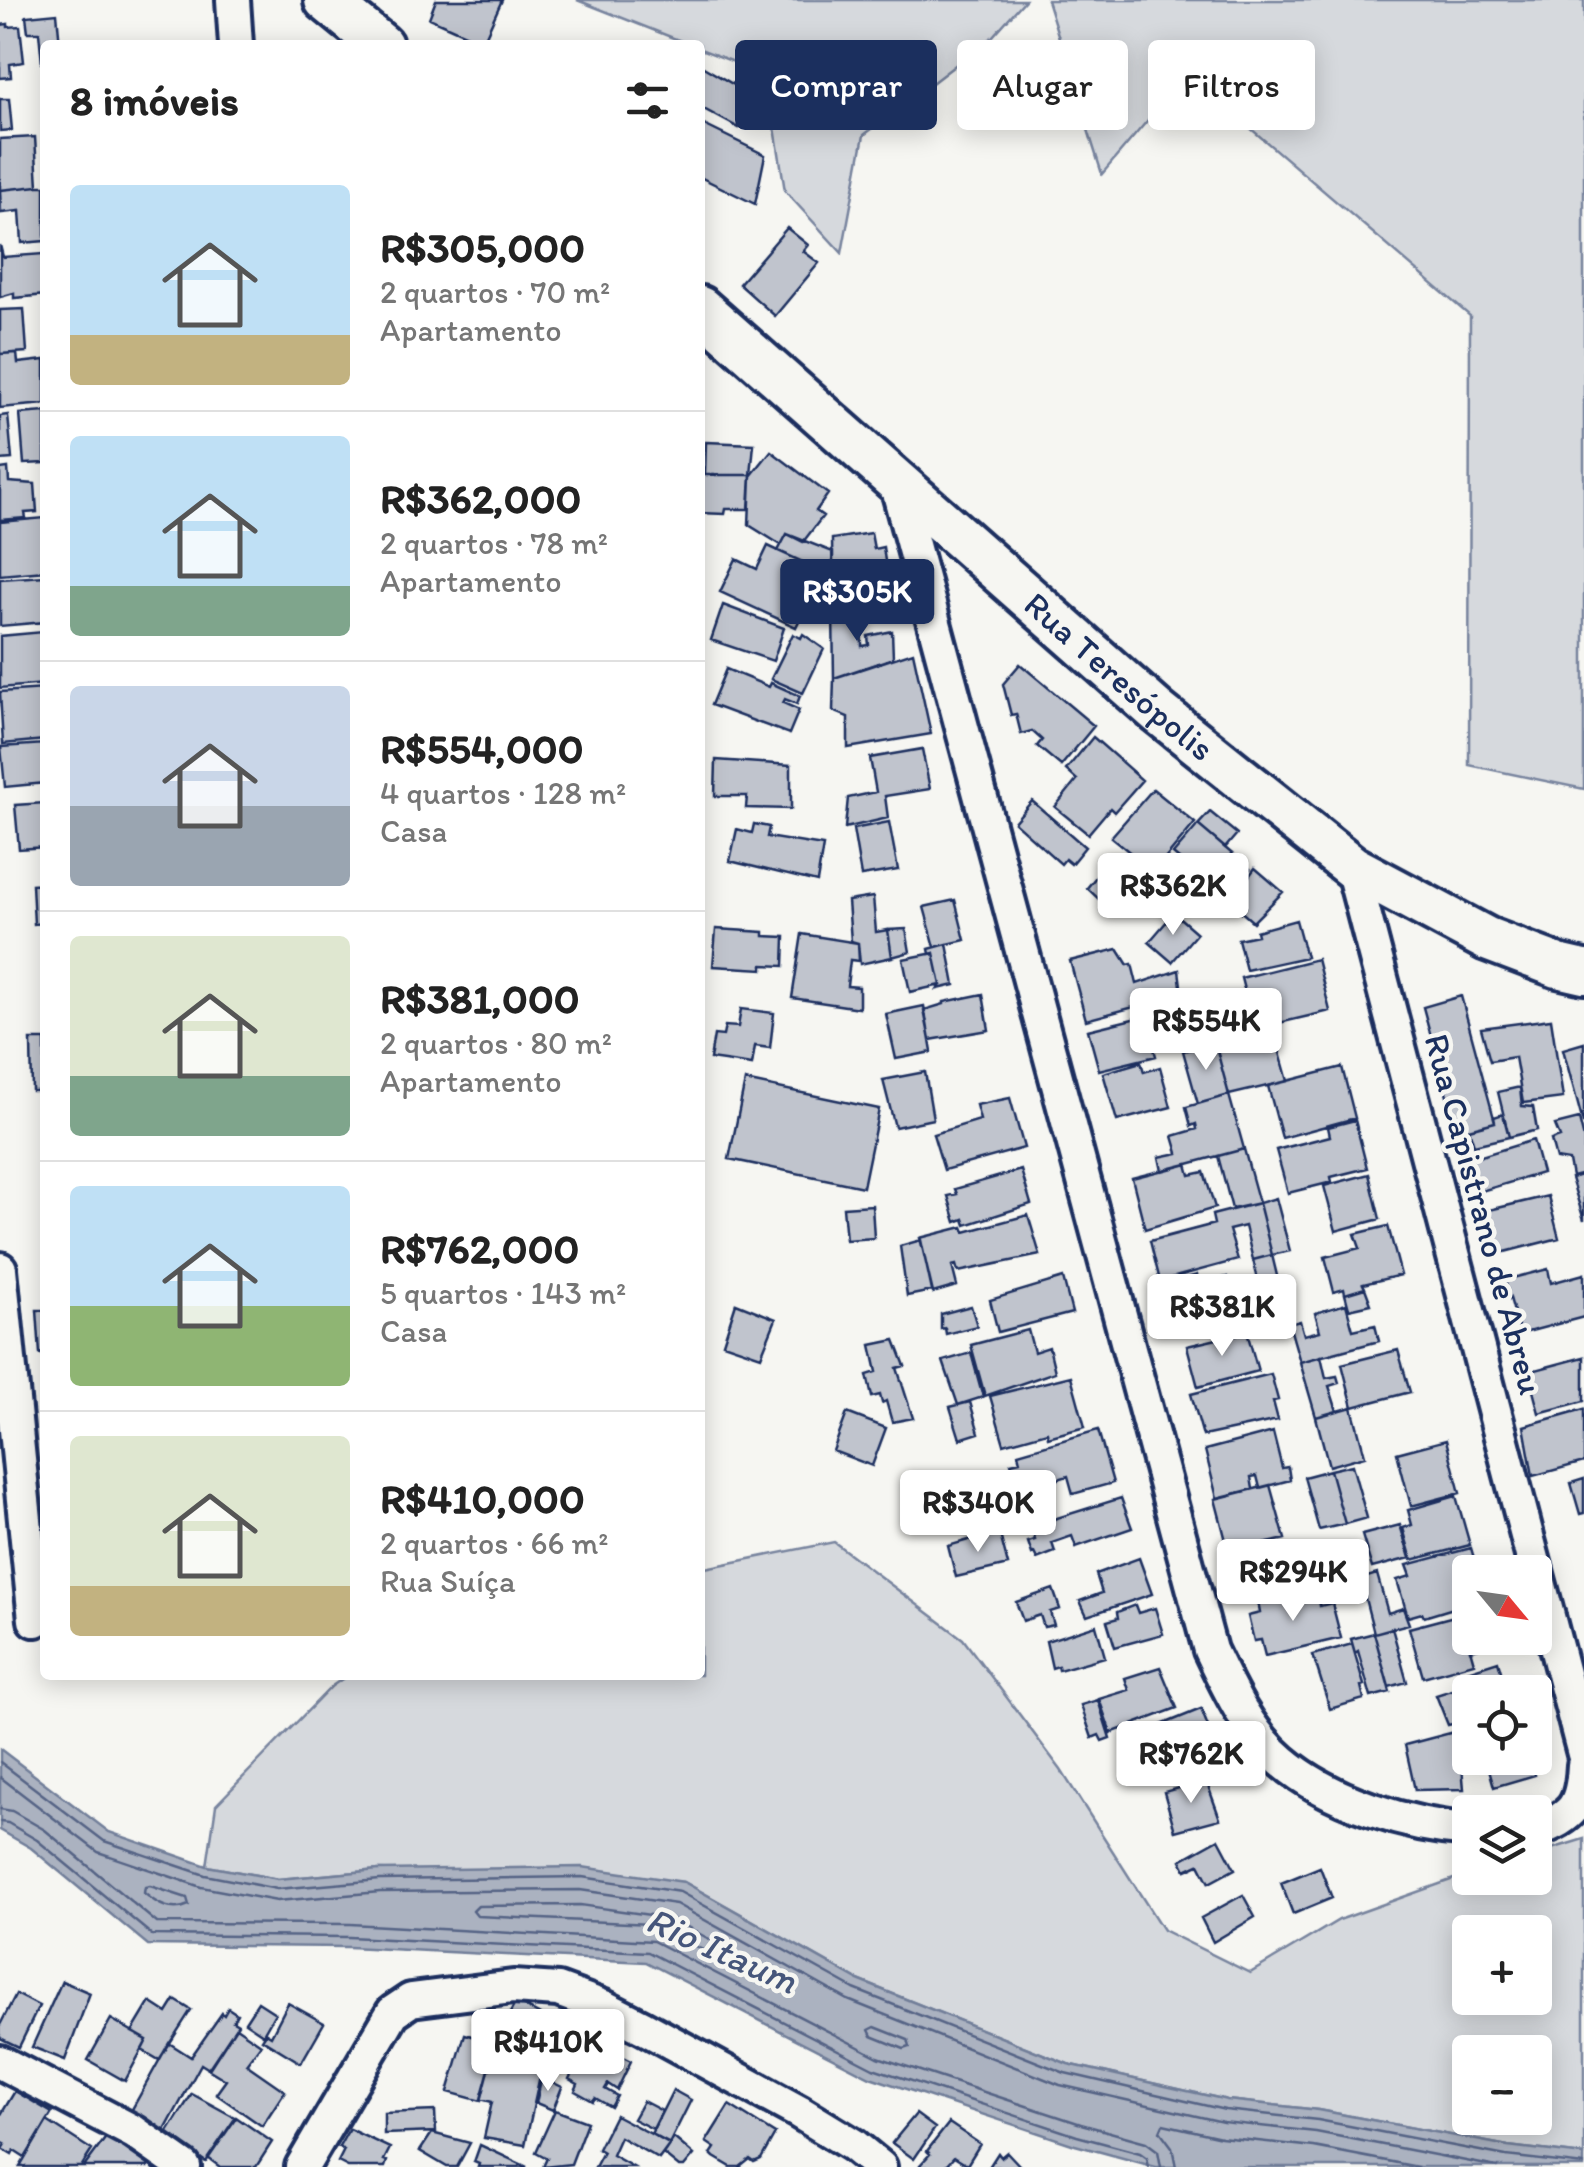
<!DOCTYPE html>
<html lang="pt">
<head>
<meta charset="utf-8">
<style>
  :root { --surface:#fff; --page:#f6f6f6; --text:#222; --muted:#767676; --line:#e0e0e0; --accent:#1b2f5e }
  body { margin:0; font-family:Itim,sans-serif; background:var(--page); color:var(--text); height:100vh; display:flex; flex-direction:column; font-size:38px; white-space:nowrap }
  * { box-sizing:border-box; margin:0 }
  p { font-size:32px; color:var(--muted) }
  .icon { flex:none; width:55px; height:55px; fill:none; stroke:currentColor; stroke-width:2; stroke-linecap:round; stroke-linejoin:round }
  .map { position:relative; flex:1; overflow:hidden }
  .panel { position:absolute; left:40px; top:40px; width:665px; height:1640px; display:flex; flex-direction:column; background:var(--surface); border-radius:10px; box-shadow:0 5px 25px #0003 }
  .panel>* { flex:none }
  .hud { position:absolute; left:735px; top:40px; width:698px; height:90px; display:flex; gap:20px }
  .needle { width:65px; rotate:119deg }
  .fabs { position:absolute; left:1452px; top:1555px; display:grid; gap:20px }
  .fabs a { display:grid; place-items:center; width:100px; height:100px; border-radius:10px; background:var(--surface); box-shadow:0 5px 25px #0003; font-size:50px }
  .price { position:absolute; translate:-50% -85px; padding:0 22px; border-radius:10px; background:#fff; color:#222; font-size:32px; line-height:65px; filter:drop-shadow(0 2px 5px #0008) }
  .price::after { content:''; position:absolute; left:50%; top:60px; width:30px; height:22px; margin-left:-15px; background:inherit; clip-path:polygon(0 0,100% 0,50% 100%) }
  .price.current { background:var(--accent); color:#fff }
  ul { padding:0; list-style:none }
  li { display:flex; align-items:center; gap:30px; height:250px; padding:0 30px }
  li+li { border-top:2px solid var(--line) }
  li span { display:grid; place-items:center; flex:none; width:280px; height:200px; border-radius:10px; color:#555 }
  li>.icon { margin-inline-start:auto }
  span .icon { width:120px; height:120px; fill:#fffc; stroke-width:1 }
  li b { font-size:42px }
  h2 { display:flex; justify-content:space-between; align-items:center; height:120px; padding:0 30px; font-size:42px }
  .pill { padding:0 35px; border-radius:10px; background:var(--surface); box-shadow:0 5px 25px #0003; font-size:35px; line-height:90px }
  .pill.current { background:var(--accent); color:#fff }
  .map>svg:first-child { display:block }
  .green { fill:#d6d9dd; stroke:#78849e; stroke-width:2.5; fill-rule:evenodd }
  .water { fill:#abb2c0; stroke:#717e99; stroke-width:2.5 }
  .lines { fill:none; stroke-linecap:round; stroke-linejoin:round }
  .shore { stroke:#556385; stroke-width:2.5 }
  .building { fill:#c0c4cd; stroke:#1b2f5e; stroke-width:2.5 }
  .minor-casing { stroke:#1b2f5e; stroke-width:40 }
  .tertiary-casing { stroke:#1b2f5e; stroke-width:50 }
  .minor { stroke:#f6f6f2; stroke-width:32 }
  .tertiary { stroke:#f6f6f2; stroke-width:42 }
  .labels { text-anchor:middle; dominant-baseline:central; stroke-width:9; stroke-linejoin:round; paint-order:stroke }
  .street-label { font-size:35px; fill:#1b2f5e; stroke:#f6f6f2 }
  .water-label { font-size:38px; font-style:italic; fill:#46567b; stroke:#f6f6f2 }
</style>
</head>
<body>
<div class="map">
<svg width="1584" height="2167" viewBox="0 0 1584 2167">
  <rect width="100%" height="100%" fill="#f6f6f2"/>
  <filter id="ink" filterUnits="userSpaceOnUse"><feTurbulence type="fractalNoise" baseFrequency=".01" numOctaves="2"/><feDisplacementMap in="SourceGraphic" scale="20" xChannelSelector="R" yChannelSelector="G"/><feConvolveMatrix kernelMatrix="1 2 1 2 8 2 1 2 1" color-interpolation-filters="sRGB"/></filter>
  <g filter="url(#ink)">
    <path class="green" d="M577,0H1025L992,37L864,135L842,253L785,191L774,121L760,72L700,49V45H691Z
      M1047,0H1584V789L1469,765L1470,316L1187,74L1102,174Z
      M834,1542L963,1639L1061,1770L1163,1930L1250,1973L1339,1920L1462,1876L1470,1874V1878H1535V1854L1584,1839V2155L1508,2146L1319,2110L1227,2100L1068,2064L858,1980L684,1882L379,1870L278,1879L207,1866L216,1805L332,1686L348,1675H700V1569ZM1470,1932H1535V1998H1470ZM1470,2052H1535V2118H1470Z"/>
    <path class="water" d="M0,1749L109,1832L207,1866L278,1879L379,1870L582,1867L684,1882L858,1980L1068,2064L1227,2100L1319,2110L1508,2146L1584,2155V2167H1156L1075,2145L870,2077L646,1962L349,1947L148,1945L31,1848L0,1830Z"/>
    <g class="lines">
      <path class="shore" d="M0,1762L104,1841L205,1875L277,1889L380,1880L582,1877L680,1892L854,1989L1065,2073L1225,2110L1318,2120L1506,2156L1584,2165
        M0,1777L98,1852L201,1887L277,1901L380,1892L580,1890L676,1904L848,2000L1060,2085L1223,2122L1316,2132L1497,2167
        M0,1809L12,1811L45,1830L157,1923L350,1924L653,1941L878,2057L1081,2124L1146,2142L1158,2151L1161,2167
        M0,1822L8,1823L37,1840L152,1935L349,1937L648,1952L873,2068L1077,2136L1140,2153L1147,2158L1149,2167
        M150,1886L187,1898L189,1905C172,1913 158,1905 144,1893L145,1887Z
        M580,1905L671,1918L758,1966L760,1973L753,1975L651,1924L477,1916L473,1911L478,1906Z
        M875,2027L908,2040L910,2047L904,2049L872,2036L869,2030Z
        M1176,2167L1172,2147L1160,2131L1163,2124L1221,2137L1314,2147L1418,2167"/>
    </g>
    <path class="building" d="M436,0H502L483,42L429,18Z
      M57,13L60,45H45L43,74L39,32H28L26,16Z
      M8,24V27L20,26L24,62L10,64L11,77L0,78V25Z
      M700,65L746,92L744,95L753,101L739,128L700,107Z
      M0,99H9L12,130L0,131Z
      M700,123L765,155L755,204L700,177Z
      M35,137L38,186L0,190V139Z
      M38,186H45V241L22,243L20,211L1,213L0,190Z
      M787,228L808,245L803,251L819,263L775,316L739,284Z
      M0,245L3,257L43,254L45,295L14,298V293L0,297Z
      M24,309L27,352L0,354V310Z
      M17,353L18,363L45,360V404L0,408V354Z
      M45,412V463L24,464L20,414Z
      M8,415L12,459L0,460V416Z
      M706,442L754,444L751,475H705Z
      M771,451L828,494L816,511L823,516L803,542L787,534L781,545L749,525L751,476Z
      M8,468L9,482L35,484L37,512L25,513L26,518L0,520V469Z
      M700,475H751L749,509H726L725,514L700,513Z
      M45,518V571L0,575V522Z
      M871,533L874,549L883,547L890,596L833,605L832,539Z
      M787,534L833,552V576L778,551Z
      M768,546L833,576V594L816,586L796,627L720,592L736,559L757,569Z
      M45,576V622L0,626V579Z
      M723,605L784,628L773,661L711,640Z
      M861,608L862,646L869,645L868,636L892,631L893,658L834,678L833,610Z
      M43,632L45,684L0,688V636Z
      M793,634L801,638L803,634L824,649L803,693L771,679Z
      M913,652L931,734L848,748V717L833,711L834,678Z
      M1020,664L1094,726L1061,766L1037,746L1042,740L1032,731L1021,734L1016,714L1011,715L1003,684Z
      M726,669L769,687L771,683L800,696L797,704L785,699L783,703L799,710L789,734L711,705Z
      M45,689V740L3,744L0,692Z
      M1093,737L1142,780L1114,812L1110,808L1088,834L1055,807L1077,780L1066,770Z
      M45,744V783L5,787L1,747Z
      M922,749L930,789L885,796L888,818L845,828L848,798L876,792L870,758Z
      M716,760L791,765V809L746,808L747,796H715Z
      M1153,789L1195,823L1154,872L1111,837Z
      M1032,801L1085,847L1071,864L1065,859L1061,864L1014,822Z
      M45,803V847L19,849L15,805Z
      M1210,812L1237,834L1225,848L1198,825Z
      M889,822L898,870L861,876L853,829Z
      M754,824L769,827L767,837L823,846L817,882L730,861L737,829L752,833Z
      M1198,825L1250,869L1226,898L1173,854Z
      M1104,867L1124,886L1106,906L1087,888Z
      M1255,868L1283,892L1253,922L1230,902Z
      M45,883V923L34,924L32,884Z
      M873,897L876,932L888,930L892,957L860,964L858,943L851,941L848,901Z
      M955,900L965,940L935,947L924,907Z
      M1174,913L1197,933L1172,962L1149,942Z
      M1296,920L1306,957L1246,970L1238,939L1257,935L1256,931Z
      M716,929L764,932V936L785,937L784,966L763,965V969L713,966Z
      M906,929L910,952L892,957L888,930Z
      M802,934L858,943L859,961L850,960L847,986L859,987V1008L792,998Z
      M947,944L955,985L938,989L941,985L934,953L930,954L929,949Z
      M1118,949L1128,965L1132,964L1137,984L1179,970L1182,994L1086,1020L1070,961Z
      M934,953L941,985L910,992L903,959Z
      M1317,959L1330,1011L1254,1029L1241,978Z
      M983,994L989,1030L930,1040L924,1010L944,1004V1002Z
      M1461,996L1495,1122L1457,1132L1423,1007Z
      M924,1006L932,1052L896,1059L886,1014Z
      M741,1009L774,1013L770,1048L755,1046L752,1065L710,1059L714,1035L723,1036L725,1026L738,1027Z
      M1145,1016L1156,1056L1099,1070L1088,1030Z
      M1551,1019L1563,1098L1523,1103L1515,1057L1490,1061L1481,1028Z
      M1273,1028L1288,1081L1229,1095L1215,1043Z
      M31,1040H45V1091H32Z
      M1215,1043L1229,1095L1198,1104L1183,1051Z
      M1584,1043V1123H1583L1563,1049Z
      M1141,1062L1144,1072L1160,1067L1171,1107L1117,1121L1103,1073Z
      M1342,1067L1355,1118L1282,1138L1268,1086Z
      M925,1072L933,1119L895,1127L883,1080Z
      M745,1081L879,1109L863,1187L729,1159Z
      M1520,1087L1522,1106L1533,1107L1537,1130L1509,1137L1498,1092Z
      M1229,1095L1244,1149L1162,1171L1159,1157L1178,1153L1173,1136L1197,1129L1196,1124L1191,1126L1186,1107Z
      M1010,1098L1024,1148L944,1170L933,1134L980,1120L976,1105Z
      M1503,1114L1509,1137L1474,1145L1469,1129L1495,1122L1494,1117Z
      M1579,1119L1584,1139V1174L1572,1177L1569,1161L1556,1159L1551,1140L1560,1137L1555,1125Z
      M1355,1120L1367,1168L1331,1177L1332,1182L1288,1193L1276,1150L1330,1136L1328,1127Z
      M1533,1140L1542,1173L1478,1192L1468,1160Z
      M1244,1149L1259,1203L1232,1209L1218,1156Z
      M1187,1164L1190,1175L1204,1172L1215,1208L1145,1229L1132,1178Z
      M1021,1170L1031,1204L966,1225L964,1219L956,1222L948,1196L957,1194L955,1189Z
      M1369,1174L1380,1219L1336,1231L1324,1186Z
      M1584,1174V1220L1571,1178Z
      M1548,1196L1559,1238L1493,1255L1481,1212Z
      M1276,1198L1290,1251L1272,1255L1259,1203Z
      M1259,1203L1272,1255L1253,1260L1245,1226L1229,1230L1238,1260L1160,1281L1150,1241L1214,1224L1212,1215Z
      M872,1205L874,1238L846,1240L843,1207Z
      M1028,1215L1040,1255L958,1272L956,1265L952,1266L957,1286L933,1293L920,1238L963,1227L965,1232Z
      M1388,1226L1401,1275L1363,1284L1365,1288L1345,1294L1344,1289L1334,1292L1325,1257L1360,1248L1355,1234Z
      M921,1240L932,1291L907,1296L900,1246Z
      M1272,1255L1285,1309L1267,1314L1253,1260Z
      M1548,1269L1551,1283L1584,1274V1317L1520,1334L1505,1280Z
      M1197,1275L1199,1284L1227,1277L1238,1317L1174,1333L1161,1285Z
      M1063,1278L1072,1313L998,1332L990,1300Z
      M1365,1288L1371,1304L1349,1309L1345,1294Z
      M736,1303L776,1319L761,1356L723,1343Z
      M1346,1304L1353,1330L1375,1325L1379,1341L1300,1362L1289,1324L1300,1321L1304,1335L1320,1331L1315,1313Z
      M971,1306L977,1326L946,1334L945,1328L941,1329V1314Z
      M37,1310H45V1354H40Z
      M1028,1330L1034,1352L1049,1347L1055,1372L985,1396L971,1345Z
      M1247,1332L1258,1371L1198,1387L1187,1346Z
      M895,1340L905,1366L897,1368L913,1418L892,1422L886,1401L882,1403L880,1395L872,1397L867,1375L877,1372L871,1345Z
      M1398,1350L1410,1392L1353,1407L1342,1364Z
      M971,1353L983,1397L958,1405L943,1361Z
      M1321,1356L1326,1378L1337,1376L1339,1383L1329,1386L1337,1411L1316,1417L1300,1362Z
      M1584,1357V1401L1539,1413L1528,1372Z
      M1271,1374L1278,1400L1273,1401L1278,1420L1203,1436L1191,1394Z
      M1071,1376L1085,1427L1048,1437L1047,1432L1004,1444L990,1396Z
      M970,1402L979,1433L960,1439L950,1407Z
      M1352,1407L1365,1456L1329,1466L1316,1417Z
      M1584,1409V1462L1533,1476L1524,1426Z
      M847,1413L886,1428L872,1466L833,1451Z
      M1098,1430L1113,1483L1073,1494L1068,1476L1018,1491L1011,1463L1020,1461L1018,1453Z
      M1273,1432L1282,1468L1288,1467L1290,1480L1260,1488L1257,1476L1251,1477L1253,1489L1217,1498L1205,1450Z
      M1446,1440L1460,1493L1411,1506L1397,1453Z
      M1352,1465L1367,1518L1345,1524L1330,1470Z
      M1330,1470L1345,1524L1319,1530L1304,1477Z
      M1584,1479V1513L1580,1514L1571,1483Z
      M1270,1485L1285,1539L1229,1552L1215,1499Z
      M1456,1496L1470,1545L1412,1560L1403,1528L1412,1525L1408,1510Z
      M1121,1498L1132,1528L1076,1547L1072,1536L1052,1543L1055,1552L1037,1559L1034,1553L1032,1554L1028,1542L1035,1540L1031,1526Z
      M1400,1525L1410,1558L1372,1568L1362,1535Z
      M999,1531L1008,1565L956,1577L948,1546Z
      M1266,1544L1268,1554L1307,1549L1315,1582L1245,1602L1232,1552Z
      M1471,1548L1478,1572H1470V1603L1424,1617L1422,1613L1408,1617L1397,1580L1411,1576L1407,1565Z
      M1139,1558L1152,1594L1087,1616L1080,1601L1102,1593L1096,1574Z
      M1377,1574L1388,1613L1403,1608L1409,1624L1374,1633L1360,1579Z
      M1053,1589L1060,1609L1050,1612L1054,1625L1044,1627L1040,1615L1023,1621L1016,1602Z
      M1293,1592L1295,1604L1319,1599L1320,1606L1332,1603L1341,1638L1265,1656L1261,1640L1254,1641L1248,1616L1260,1613L1258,1602Z
      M1135,1605L1138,1613L1155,1608L1163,1634L1115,1647L1107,1621L1118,1618L1117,1612Z
      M1454,1616L1463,1647L1469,1645L1474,1663L1423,1677L1409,1628Z
      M1470,1616V1638H1489L1491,1645L1470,1650L1469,1645L1463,1647L1455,1620Z
      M1096,1625L1105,1657L1059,1670L1058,1666L1052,1668L1046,1641Z
      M1392,1628L1407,1682L1389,1687L1374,1633Z
      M1374,1633L1390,1692L1371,1697L1358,1651L1355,1653L1351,1639Z
      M1352,1644L1364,1685L1361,1686L1364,1699L1330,1709L1313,1655Z
      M1498,1661L1507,1692H1470V1720L1448,1725L1436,1695L1468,1685L1464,1672Z
      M1160,1667L1177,1708L1111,1733L1099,1699L1129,1690L1125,1678Z
      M1098,1700L1110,1738L1102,1741L1099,1735L1092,1738L1081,1705Z
      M1201,1709L1213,1739L1162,1761L1149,1730Z
      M1469,1728L1470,1753L1461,1755L1464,1789L1415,1790L1405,1745Z
      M1486,1758H1530L1535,1775L1494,1787Z
      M1206,1780L1220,1819L1175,1831L1164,1792Z
      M1219,1839L1235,1869L1209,1883L1199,1864L1186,1870L1181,1860Z
      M1320,1867L1332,1898L1293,1914L1281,1883Z
      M1243,1895L1255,1917L1213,1942L1201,1918Z
      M62,1981L90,1993L65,2060L32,2047Z
      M16,1994L39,2006L19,2047L0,2038V2025Z
      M175,2000L191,2010L159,2060L142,2050L147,2040L132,2032L150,2002L167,2013Z
      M258,2002L275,2013L263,2034L245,2022Z
      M516,2002L542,2016L538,2022L576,2042L559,2073L524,2053L520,2060L495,2047L494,2042Z
      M288,2003L324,2023L301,2063L262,2039L266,2033L271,2036Z
      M228,2008L237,2014L233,2021L238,2024L209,2069L201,2064L164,2132L130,2113L169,2043L191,2057L222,2013L224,2015Z
      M111,2019L147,2040L125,2081L88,2060Z
      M236,2027L261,2044L246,2064L285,2091L262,2126L216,2094L226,2080L208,2069Z
      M465,2034L496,2043L481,2101L448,2092Z
      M588,2040L631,2061L617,2090L608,2084L605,2089L617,2096L611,2107L595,2098L593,2101L575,2091L578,2084L569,2079Z
      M493,2055L526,2062L525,2069L541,2072L525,2145L484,2138L492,2102L481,2099Z
      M542,2077L562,2087L553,2110L536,2103Z
      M673,2090L691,2100L669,2144L651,2134Z
      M15,2091L52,2113L25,2158L14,2151L12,2155L2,2149L5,2144L0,2142V2116Z
      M192,2094L236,2118L206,2162L166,2135Z
      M643,2101L662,2111L653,2129L633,2119Z
      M729,2105L775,2134L761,2159L754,2162L750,2159L740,2167H731L714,2157L711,2154L715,2148L706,2142Z
      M555,2110L587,2122L571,2164L543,2167L547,2158L536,2152Z
      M435,2111L436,2132L384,2134V2113Z
      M916,2114L935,2128L914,2159L892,2143Z
      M615,2115L670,2144L659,2159L620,2137L612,2155L633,2167H595L603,2152L598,2149Z
      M236,2117L272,2142L256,2167H220L208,2158Z
      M47,2121L92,2150L81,2167H20Z
      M949,2123L980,2144L967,2165L954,2157L945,2167H922L920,2165L930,2154L927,2151Z
      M349,2129L390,2148L384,2160L387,2161L385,2167H348L338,2162L344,2150L339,2147Z
      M110,2132L152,2161L148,2167H84Z
      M432,2133L470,2143L457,2167H447L420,2151Z
      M674,2138L694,2155L684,2167H679L663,2154Z
      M480,2145L527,2167H478L479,2164L474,2162Z
      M1007,2152L1021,2167H989L998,2153L1001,2157Z"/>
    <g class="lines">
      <g class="minor-casing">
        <path id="minor" d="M233,0L236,45
          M895,478L1210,1650C1228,1688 1249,1733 1282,1761C1330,1802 1408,1826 1470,1830
          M1352,867L1584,1754
          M0,1269L35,1620
          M1535,1831C1574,1816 1582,1806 1584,1765
          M0,2062L134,2132L184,2167
          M302,2167L393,2012L411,2000L513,1987L558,1990L604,2007L643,2027L799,2112L853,2145L880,2167"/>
      </g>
      <g class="tertiary-casing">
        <g id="tertiary">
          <path d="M326,0L381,45"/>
          <path id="s1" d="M700,308L1158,712L1352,867L1487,939L1558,966L1584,972"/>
        </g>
      </g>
      <use href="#minor" class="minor"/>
      <use href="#tertiary" class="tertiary"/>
    </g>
  </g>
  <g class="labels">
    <g class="street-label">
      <text stroke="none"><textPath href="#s1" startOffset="558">Rua Teresópolis</textPath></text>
      <text transform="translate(1484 1214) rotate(75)">Rua Capistrano de Abreu</text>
    </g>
    <g class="water-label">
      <text transform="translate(722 1950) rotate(24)">Rio Itaum</text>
    </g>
  </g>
</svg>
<div class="fabs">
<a><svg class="needle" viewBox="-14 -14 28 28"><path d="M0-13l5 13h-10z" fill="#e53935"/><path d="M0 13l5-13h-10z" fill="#767676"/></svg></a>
<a><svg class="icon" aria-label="locate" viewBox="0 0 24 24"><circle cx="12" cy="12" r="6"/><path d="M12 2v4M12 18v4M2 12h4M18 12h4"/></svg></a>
<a><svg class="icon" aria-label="layers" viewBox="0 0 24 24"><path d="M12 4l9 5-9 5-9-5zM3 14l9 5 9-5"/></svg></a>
<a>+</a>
<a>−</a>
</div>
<b class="price current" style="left:857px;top:644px">R$305K</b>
<b class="price" style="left:1173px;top:938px">R$362K</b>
<b class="price" style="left:1206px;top:1073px">R$554K</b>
<b class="price" style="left:1222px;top:1359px">R$381K</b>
<b class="price" style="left:978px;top:1555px">R$340K</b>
<b class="price" style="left:1293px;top:1624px">R$294K</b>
<b class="price" style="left:1191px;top:1806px">R$762K</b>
<b class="price" style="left:548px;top:2094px">R$410K</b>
<div class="hud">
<a class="pill current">Comprar</a>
<a class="pill">Alugar</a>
<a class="pill">Filtros</a>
</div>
<section class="panel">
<h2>8 imóveis<svg class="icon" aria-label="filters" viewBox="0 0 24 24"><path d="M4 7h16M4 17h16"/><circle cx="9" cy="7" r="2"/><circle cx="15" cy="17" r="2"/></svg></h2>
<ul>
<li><span style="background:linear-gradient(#bfe0f5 75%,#c2b280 0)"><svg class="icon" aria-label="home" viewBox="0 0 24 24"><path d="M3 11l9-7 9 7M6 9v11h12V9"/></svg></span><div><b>R$305,000</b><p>2 quartos · 70 m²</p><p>Apartamento</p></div></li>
<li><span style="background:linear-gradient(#bfe0f5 75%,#7fa58c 0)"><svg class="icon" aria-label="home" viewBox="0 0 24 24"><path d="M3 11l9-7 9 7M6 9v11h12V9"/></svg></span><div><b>R$362,000</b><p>2 quartos · 78 m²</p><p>Apartamento</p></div></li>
<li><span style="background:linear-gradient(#c9d6e8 60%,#9aa5b1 0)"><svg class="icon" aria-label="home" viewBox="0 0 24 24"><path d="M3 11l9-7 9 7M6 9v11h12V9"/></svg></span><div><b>R$554,000</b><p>4 quartos · 128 m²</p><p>Casa</p></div></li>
<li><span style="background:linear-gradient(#dfe7d0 70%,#7fa58c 0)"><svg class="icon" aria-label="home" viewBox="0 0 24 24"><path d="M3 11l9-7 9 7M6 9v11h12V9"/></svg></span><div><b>R$381,000</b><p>2 quartos · 80 m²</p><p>Apartamento</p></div></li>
<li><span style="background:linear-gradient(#bfe0f5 60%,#8fb573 0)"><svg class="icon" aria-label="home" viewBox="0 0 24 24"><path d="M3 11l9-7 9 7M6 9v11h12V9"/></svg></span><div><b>R$762,000</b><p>5 quartos · 143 m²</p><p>Casa</p></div></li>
<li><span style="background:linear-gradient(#dfe7d0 75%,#c2b280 0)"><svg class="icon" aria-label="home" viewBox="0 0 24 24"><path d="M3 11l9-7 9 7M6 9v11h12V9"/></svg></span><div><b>R$410,000</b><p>2 quartos · 66 m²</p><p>Rua Suíça</p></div></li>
</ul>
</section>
</div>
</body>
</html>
